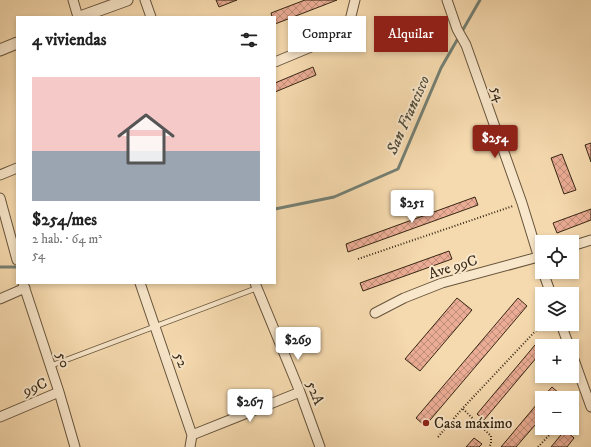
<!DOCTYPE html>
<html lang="es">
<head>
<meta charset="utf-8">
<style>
  :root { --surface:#fff; --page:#f2f2f2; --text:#222; --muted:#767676; --accent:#8f2418 }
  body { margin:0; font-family:"IM FELL DW Pica",serif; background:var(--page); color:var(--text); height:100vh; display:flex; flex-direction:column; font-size:15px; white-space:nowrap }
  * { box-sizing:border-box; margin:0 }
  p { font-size:13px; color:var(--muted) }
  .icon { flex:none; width:22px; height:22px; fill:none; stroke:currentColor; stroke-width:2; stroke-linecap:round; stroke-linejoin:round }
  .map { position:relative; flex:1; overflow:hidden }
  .side { position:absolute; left:16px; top:16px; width:260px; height:268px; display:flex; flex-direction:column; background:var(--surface); border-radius:0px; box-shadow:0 2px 6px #0003 }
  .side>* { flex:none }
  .guide { position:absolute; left:288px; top:16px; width:243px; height:36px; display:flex; gap:8px }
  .buttons { position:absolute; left:535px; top:235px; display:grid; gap:8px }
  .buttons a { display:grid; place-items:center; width:44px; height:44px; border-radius:0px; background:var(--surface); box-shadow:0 2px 6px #0003; font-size:20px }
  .price { position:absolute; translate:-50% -34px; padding:0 9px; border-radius:4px; background:#fff; color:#222; font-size:13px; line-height:26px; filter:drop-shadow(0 1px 2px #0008) }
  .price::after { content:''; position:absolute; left:50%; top:24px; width:12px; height:9px; margin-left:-6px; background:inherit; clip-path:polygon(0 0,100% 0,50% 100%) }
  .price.on { background:var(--accent); color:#fff }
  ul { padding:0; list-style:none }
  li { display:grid; align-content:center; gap:8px; height:212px; padding:0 16px }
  li span { display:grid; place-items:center; height:124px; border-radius:0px; color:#555 }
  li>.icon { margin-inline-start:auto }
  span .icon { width:72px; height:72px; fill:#fffc; stroke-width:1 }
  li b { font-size:17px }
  h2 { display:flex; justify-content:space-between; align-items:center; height:48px; padding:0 16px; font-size:17px }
  .chip { padding:0 14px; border-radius:0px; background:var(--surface); box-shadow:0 2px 6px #0003; font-size:14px; line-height:36px }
  .chip.on { background:var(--accent); color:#fff }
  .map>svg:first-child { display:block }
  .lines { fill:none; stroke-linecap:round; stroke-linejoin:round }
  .stream { stroke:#747f73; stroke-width:3 }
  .building { fill:url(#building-cross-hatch); stroke:#362715 }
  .service-casing { stroke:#66543c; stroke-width:6 }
  .minor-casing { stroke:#66543c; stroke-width:11 }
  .tertiary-casing { stroke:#66543c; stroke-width:13 }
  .path { stroke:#362715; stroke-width:2; stroke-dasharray:1 2; stroke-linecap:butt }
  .service { stroke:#f9e7cb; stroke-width:4.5 }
  .minor { stroke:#f9e7cb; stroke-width:9 }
  .tertiary { stroke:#f9e7cb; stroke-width:11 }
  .poi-dot { fill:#8f2418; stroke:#f9e7cb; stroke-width:1.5 }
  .labels { text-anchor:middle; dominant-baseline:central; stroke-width:4; stroke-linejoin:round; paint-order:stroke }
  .street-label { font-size:15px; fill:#362715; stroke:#f9e7cb }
  .poi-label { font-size:15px; fill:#362715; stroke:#f9e7cb; text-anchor:start }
  .water-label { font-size:16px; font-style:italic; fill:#504c3c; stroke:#f9e7cb }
</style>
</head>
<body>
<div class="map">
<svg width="591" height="447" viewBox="0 0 591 447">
  <defs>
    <pattern id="building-cross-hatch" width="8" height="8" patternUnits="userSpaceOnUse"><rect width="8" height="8" fill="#eaac94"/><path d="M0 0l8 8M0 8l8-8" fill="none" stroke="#be8c78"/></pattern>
  </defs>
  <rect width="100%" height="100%" fill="#f6daaf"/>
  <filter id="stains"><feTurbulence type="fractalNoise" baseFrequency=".005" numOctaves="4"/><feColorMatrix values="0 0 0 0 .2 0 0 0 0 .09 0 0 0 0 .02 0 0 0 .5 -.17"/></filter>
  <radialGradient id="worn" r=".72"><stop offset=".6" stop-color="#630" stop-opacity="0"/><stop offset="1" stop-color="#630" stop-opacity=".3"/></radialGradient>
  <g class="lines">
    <path class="stream" d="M275,209L334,197L398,169L441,68L480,0
      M0,267H17"/>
  </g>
  <path class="building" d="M216,0H237L219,7Z
    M305,0H337L275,24V17H272L271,13Z
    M313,67L316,75L275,92V83Z
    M591,143V162L585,145Z
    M562,154L576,190L564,194L551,158Z
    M475,197L478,205L348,252L346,244Z
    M591,209V220L557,233L553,223Z
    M449,251L452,259L363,291L360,283Z
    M457,298L472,310L420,371L405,359Z
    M518,298L527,306L425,426L416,418Z
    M535,345L542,351L484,420L477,414Z
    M552,387L561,395L558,398H542Z
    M542,398V417L516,447H501Z
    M565,430L574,438L567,447H551Z
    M474,438L482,444L479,447H466Z"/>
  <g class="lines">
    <g class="service-casing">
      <path id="service" d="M50,366L257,288"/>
    </g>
    <g class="minor-casing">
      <path id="minor" d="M73,0L78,17
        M145,0L151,17
        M447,0L457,29L466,45L522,203L542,268
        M275,62L335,37L348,28L355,0
        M0,175L17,168
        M0,198L17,260
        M572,246L591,240
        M543,272L551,294
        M23,283L59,392L75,447
        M140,283L192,435L190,447
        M255,283L300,392L320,447
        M0,299L25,288
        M375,313L404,298L442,283L542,256
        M561,324L569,346
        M572,354L591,407
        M0,417L59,392
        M192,435L300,392"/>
    </g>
    <g class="tertiary-casing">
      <path id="tertiary" d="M80,17L127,0
        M0,50L17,43"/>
    </g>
    <path class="path" d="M358,259L513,206
      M463,409L491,436V444L489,447
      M572,411L579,403
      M438,437L462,409L542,324
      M538,447L556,428"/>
    <use href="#service" class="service"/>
    <use href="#minor" class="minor"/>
    <use href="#tertiary" class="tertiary"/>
  </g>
  <circle class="poi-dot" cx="426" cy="423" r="4"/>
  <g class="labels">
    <g class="street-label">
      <text transform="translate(498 94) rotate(70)">54</text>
      <text transform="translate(453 267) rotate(-17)">Ave 99C</text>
      <text transform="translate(63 360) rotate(71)">50</text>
      <text transform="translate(181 360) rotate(71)">52</text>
      <text transform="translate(35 387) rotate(-23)">99C</text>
      <text transform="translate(315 393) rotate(69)">52A</text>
    </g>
    <g class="poi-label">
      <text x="434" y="423">Casa máximo</text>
    </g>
    <g class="water-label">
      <text transform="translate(408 115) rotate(-66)">San Francisco</text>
    </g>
  </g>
  <rect width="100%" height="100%" filter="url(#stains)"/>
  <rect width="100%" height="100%" fill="url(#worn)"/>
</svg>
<div class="buttons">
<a><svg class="icon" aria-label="locate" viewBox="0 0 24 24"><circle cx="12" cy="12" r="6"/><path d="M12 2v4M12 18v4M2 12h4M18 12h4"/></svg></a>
<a><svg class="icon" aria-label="layers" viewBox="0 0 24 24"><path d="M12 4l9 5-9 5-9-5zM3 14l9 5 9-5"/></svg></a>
<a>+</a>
<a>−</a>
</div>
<b class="price on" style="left:495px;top:159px">$254</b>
<b class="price" style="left:412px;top:224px">$251</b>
<b class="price" style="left:298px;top:361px">$269</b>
<b class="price" style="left:250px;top:423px">$267</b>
<div class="guide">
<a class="chip">Comprar</a>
<a class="chip on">Alquilar</a>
</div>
<section class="side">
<h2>4 viviendas<svg class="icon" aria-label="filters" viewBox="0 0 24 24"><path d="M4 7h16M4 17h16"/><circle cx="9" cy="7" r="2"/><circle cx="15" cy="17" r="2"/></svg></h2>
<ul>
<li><span style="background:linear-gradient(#f6c9c9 60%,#9aa5b1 0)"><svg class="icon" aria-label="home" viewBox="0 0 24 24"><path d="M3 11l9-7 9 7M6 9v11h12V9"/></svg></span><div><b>$254/mes</b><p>2 hab. · 64 m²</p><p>54</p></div></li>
</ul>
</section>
</div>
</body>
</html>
